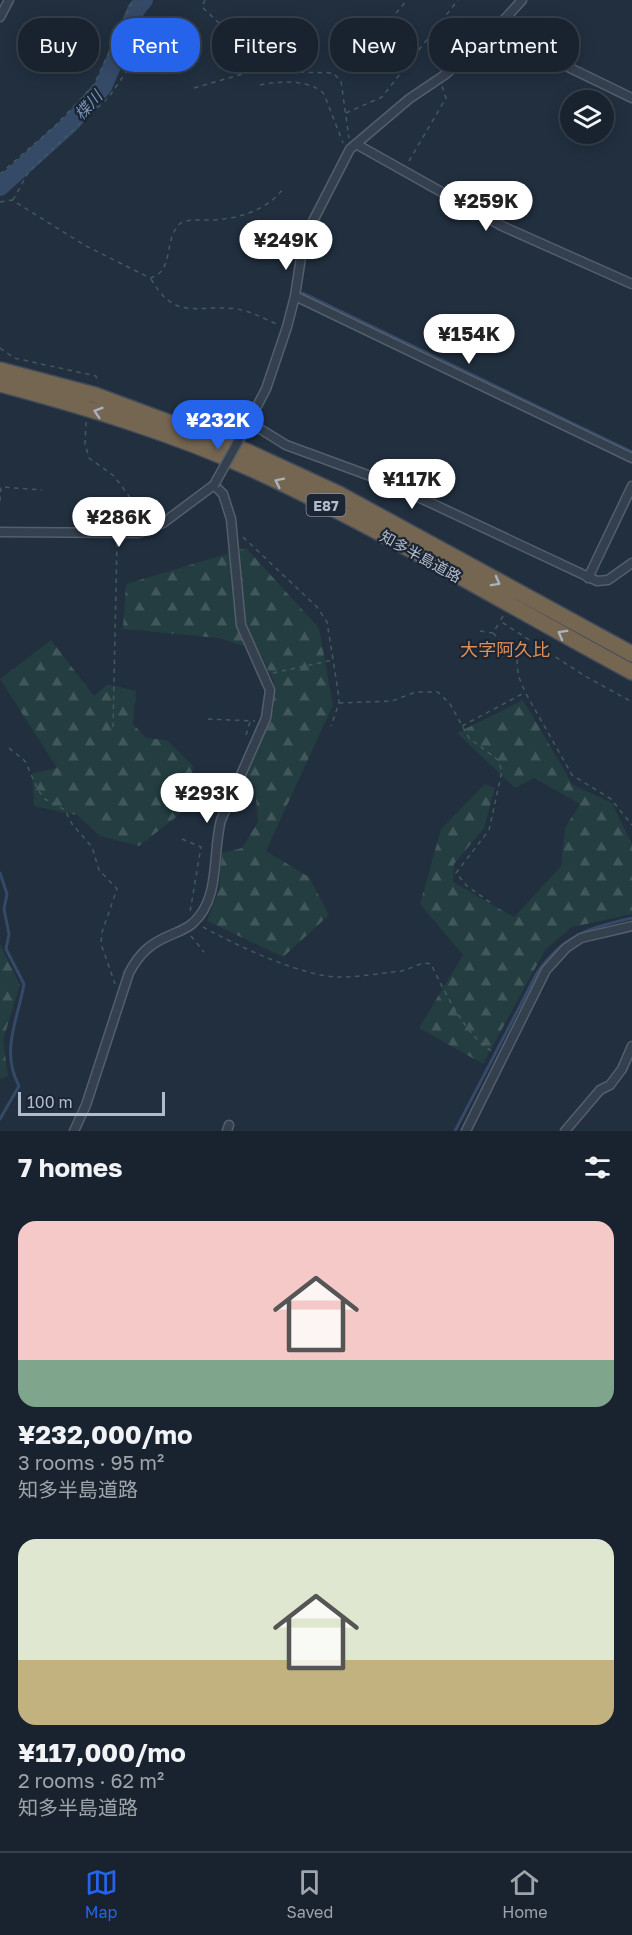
<!DOCTYPE html>
<html lang="en">
<head>
<meta charset="utf-8">
<style>
  :root { --surface:#19232f; --page:#222b37; --text:#f1f3f6; --muted:#9fa4aa; --line:#37404b; --accent:#2563eb }
  body { margin:0; font-family:"Golos Text","Noto Sans JP",sans-serif; background:var(--page); color:var(--text); height:100vh; display:flex; flex-direction:column; font-size:22px; white-space:nowrap }
  * { box-sizing:border-box; margin:0 }
  p { font-size:20px; color:var(--muted) }
  .icon { flex:none; width:33px; height:33px; fill:none; stroke:currentColor; stroke-width:2; stroke-linecap:round; stroke-linejoin:round }
  .map { position:relative; height:1131px; overflow:hidden }
  .panel { display:flex; flex-direction:column; background:var(--surface); flex:1 }
  .panel>* { flex:none }
  .guide { position:absolute; left:18px; top:18px; width:597px; height:54px; display:flex; gap:12px }
  .fabs { position:absolute; left:560px; top:90px; display:grid; gap:12px }
  .fabs a { display:grid; place-items:center; width:54px; height:54px; border-radius:50%; background:var(--surface); box-shadow:0 3px 15px #0003,0 0 0 2px var(--line); font-size:30px }
  .scale { position:absolute; left:18px; bottom:15px; width:147px; box-sizing:border-box; padding-left:6px; border:3px solid #b1bbca; border-top:0; font-size:16px; line-height:21px; white-space:nowrap; color:#b1bbca; -webkit-text-stroke:4px #1b2533; paint-order:stroke }
  .price { position:absolute; translate:-50% -51px; padding:0 14px; border-radius:21px; background:#fff; color:#222; font-size:20px; line-height:39px; filter:drop-shadow(0 2px 3px #0008) }
  .price::after { content:''; position:absolute; left:50%; top:36px; width:18px; height:14px; margin-left:-9px; background:inherit; clip-path:polygon(0 0,100% 0,50% 100%) }
  .price.active { background:var(--accent); color:#fff }
  ul { padding:0; list-style:none }
  li { display:grid; align-content:center; gap:12px; height:318px; padding:0 18px }
  li span { display:grid; place-items:center; height:186px; border-radius:18px; color:#555 }
  li>.icon { margin-inline-start:auto }
  span .icon { width:108px; height:108px; fill:#fffc; stroke-width:1 }
  li b { font-size:26px }
  h2 { display:flex; justify-content:space-between; align-items:center; height:72px; padding:0 18px; font-size:26px }
  .chip { padding:0 21px; border-radius:24px; background:var(--surface); box-shadow:0 3px 15px #0003,0 0 0 2px var(--line); font-size:21px; line-height:54px }
  .chip.active { background:var(--accent); color:#fff }
  .dock { display:flex; justify-content:space-around; align-items:center; height:84px; border-top:2px solid var(--line); background:var(--surface); font-size:16px; color:var(--muted) }
  .dock a { display:grid; justify-items:center; gap:3px }
  .dock .active { color:var(--accent) }
  .map>svg:first-child { display:block }
  .forest { fill:url(#forest-firs) }
  .lines { fill:none; stroke-linecap:round; stroke-linejoin:round }
  .stream { stroke:#344a67; stroke-width:3 }
  .river { stroke:#344a67; stroke-width:18 }
  .street-casing { stroke:#545e6c; stroke-width:11 }
  .highway-casing { stroke:#414b59; stroke-width:18 }
  .path { stroke:#415a5d; stroke-width:1.5; stroke-dasharray:4.5 4.5; stroke-linecap:butt }
  .street { stroke:#35404f; stroke-width:8 }
  .highway { stroke:#756652; stroke-width:15 }
  .street-bridge-casing { stroke:#545e6c; stroke-width:11; stroke-linecap:butt }
  .street-bridge { stroke:#35404f; stroke-width:8 }
  .oneway { stroke:#abb2be }
  .labels { text-anchor:middle; dominant-baseline:central; stroke-width:4.5; stroke-linejoin:round; paint-order:stroke }
  .shield { fill:#1b2533; stroke:#848e9d; stroke-width:1.5 }
  .shield-label { font-size:14px; font-weight:bold; fill:#b1bbca }
  .street-label { font-size:15px; fill:#b1bbca; stroke:#1b2533 }
  .water-label { font-size:16px; font-style:italic; fill:#7692b4; stroke:#1b2533 }
  .quarter-label { font-size:18px; fill:#de8f58; stroke:#1b2533 }
</style>
</head>
<body>
<div class="map">
<svg width="632" height="1131" viewBox="0 0 632 1131">
  <defs>
    <pattern id="forest-firs" width="22" height="20" patternUnits="userSpaceOnUse" patternTransform="scale(1.5)"><rect width="22" height="20" fill="#233d40"/><path d="M5 1l3.5 6h-7zM16 11l3.5 6h-7z" fill="#41575a"/></pattern>
  </defs>
  <rect width="100%" height="100%" fill="#212f3f"/>
  <path class="forest" d="M246,548L319,628L333,705L266,851L309,877L329,915L283,957L207,921L219,889L222,853L242,848L258,822L255,786L244,782L274,708V682L258,650L218,638L123,629L126,584Z
    M51,640L94,696L108,684L136,691L133,724L146,738L167,740L193,766L189,807L139,846L100,836L77,815L34,806L32,773L57,768L0,679Z
    M523,700L573,785L612,803L632,844V914L572,927L545,950L483,1064L419,1028L463,955L420,904L441,829L485,784L495,788L484,828L454,864L453,882L514,917L561,866L565,828L580,804L534,778L515,788L457,733Z
    M0,944L20,985L3,1040L8,1076L0,1079Z"/>
  <g class="lines">
    <path class="stream" d="M303,293L632,452
      M0,873L7,894L4,909L9,934L6,949L24,984C18,1019 0,1051 19,1086L0,1119
      M455,1131L537,973C563,935 589,928 632,918"/>
    <path class="river" d="M0,187L70,124L103,87L136,10L144,0"/>
    <g class="street-casing">
      <path id="street" d="M0,17L9,0
        M494,31L632,98
        M356,144L502,226L632,284
        M295,296L632,458
        M249,422L286,445L384,481L597,581L608,580L632,563
        M245,429L266,389L287,327L295,296L302,251L313,221L350,149L409,99L446,74L494,31L522,0
        M0,532L139,533L163,523L214,485L223,494L231,519L241,625L270,690L266,718L221,820C212,853 221,898 193,923C188,928 180,931 173,934C151,943 140,952 129,973L86,1105L74,1131
        M588,578L632,486
        M227,1131L229,1125
        M466,1131L546,970L566,948L581,938L632,926
        M565,1131L600,1090L610,1085L622,1069L632,1046"/>
    </g>
    <g class="highway-casing">
      <path id="highway" d="M0,370L95,395L246,451L339,494L632,654
        M0,384C86,407 173,433 254,470C384,530 506,604 632,672"/>
    </g>
    <path class="path" d="M205,0L202,7L218,22L254,41L253,70
      M373,41L407,0
      M260,85C277,81 311,79 324,94L343,143
      M194,88L253,71L333,73L341,81L349,138
      M346,113L382,97L458,0
      M409,161L446,98L442,86
      M0,174L55,126L94,85L133,0
      M13,200L29,171L109,97L141,50L146,49L168,74
      M0,202L12,200L86,246L150,278C176,271 162,237 182,222C193,219 204,220 215,220C240,218 267,210 282,190
      M151,279C176,322 196,304 237,309C251,311 264,319 277,324
      M0,348L14,358L96,376L98,383
      M86,422L85,444L89,458L114,476L143,515L142,521
      M0,501L1,487L42,490
      M243,537L317,607L327,622L338,691L339,703L331,726
      M503,616L500,621L585,676L632,702
      M480,631L493,633L500,621
      M493,633L517,659L518,675L525,692L572,775L611,799L632,825
      M273,673L333,660
      M339,703L392,701L416,692H438L450,704L469,738L498,760L502,771L489,830L456,873L467,886L491,903
      M208,719L255,721
      M462,726L524,693
      M113,727L117,542
      M246,735L250,722
      M9,748L25,761L38,790L45,799L65,810L72,824L92,847L99,870L117,889L102,932L101,944L115,984
      M182,839L201,847L190,912
      M203,927C235,945 305,978 341,977C360,977 382,973 401,971C412,969 420,961 431,964C444,991 468,1041 496,1053
      M191,936L204,952"/>
    <use href="#street" class="street"/>
    <use href="#highway" class="highway"/>
    <g class="street-bridge-casing">
      <path id="street-bridge" d="M214,485L245,429"/>
    </g>
    <use href="#street-bridge" class="street-bridge"/>
  </g>
  <defs><path id="oneway-chevron" d="M-2-3.5L2.5 0L-2 3.5" fill="none" stroke-width="1.6" stroke-linecap="round" stroke-linejoin="round" transform="scale(1.5)"/></defs>
  <g class="oneway">
    <use href="#oneway-chevron" transform="translate(98 412) rotate(-163)"/>
    <use href="#oneway-chevron" transform="translate(279 482) rotate(-154)"/>
    <use href="#oneway-chevron" transform="translate(496 582) rotate(29)"/>
    <use href="#oneway-chevron" transform="translate(562 634) rotate(-151)"/>
  </g>
  <g class="labels">
    <rect class="shield" x="306.5" y="494" width="39" height="22" rx="4.5"/>
    <g class="shield-label">
      <text x="326" y="505">E87</text>
    </g>
    <g class="street-label">
      <text transform="translate(421 556) rotate(29)">知多半島道路</text>
    </g>
    <g class="water-label">
      <text transform="translate(88 105) rotate(-48)">楪川</text>
    </g>
    <g class="quarter-label">
      <text x="505" y="649">大字阿久比</text>
    </g>
  </g>
</svg>
<div class="fabs">
<a><svg class="icon" aria-label="layers" viewBox="0 0 24 24"><path d="M12 4l9 5-9 5-9-5zM3 14l9 5 9-5"/></svg></a>
</div>
<div class="scale">100 m</div>
<b class="price" style="left:486px;top:232px">¥259K</b>
<b class="price" style="left:286px;top:271px">¥249K</b>
<b class="price" style="left:469px;top:365px">¥154K</b>
<b class="price active" style="left:218px;top:451px">¥232K</b>
<b class="price" style="left:412px;top:510px">¥117K</b>
<b class="price" style="left:119px;top:548px">¥286K</b>
<b class="price" style="left:207px;top:824px">¥293K</b>
<div class="guide">
<a class="chip">Buy</a>
<a class="chip active">Rent</a>
<a class="chip">Filters</a>
<a class="chip">New</a>
<a class="chip">Apartment</a>
</div>
</div>
<section class="panel">
<h2>7 homes<svg class="icon" aria-label="filters" viewBox="0 0 24 24"><path d="M4 7h16M4 17h16"/><circle cx="9" cy="7" r="2"/><circle cx="15" cy="17" r="2"/></svg></h2>
<ul>
<li><span style="background:linear-gradient(#f6c9c9 75%,#7fa58c 0)"><svg class="icon" aria-label="home" viewBox="0 0 24 24"><path d="M3 11l9-7 9 7M6 9v11h12V9"/></svg></span><div><b>¥232,000/mo</b><p>3 rooms · 95 m²</p><p>知多半島道路</p></div></li>
<li><span style="background:linear-gradient(#dfe7d0 65%,#c2b280 0)"><svg class="icon" aria-label="home" viewBox="0 0 24 24"><path d="M3 11l9-7 9 7M6 9v11h12V9"/></svg></span><div><b>¥117,000/mo</b><p>2 rooms · 62 m²</p><p>知多半島道路</p></div></li>
</ul>
</section>
<nav class="dock">
<a class="active"><svg class="icon" aria-label="map" viewBox="0 0 24 24"><path d="M3 6l6-2 6 2 6-2v14l-6 2-6-2-6 2zM9 4v14M15 6v14"/></svg>Map</a>
<a><svg class="icon" aria-label="saved" viewBox="0 0 24 24"><path d="M7 4h10v16l-5-4-5 4z"/></svg>Saved</a>
<a><svg class="icon" aria-label="home" viewBox="0 0 24 24"><path d="M3 11l9-7 9 7M6 9v11h12V9"/></svg>Home</a>
</nav>
</body>
</html>
